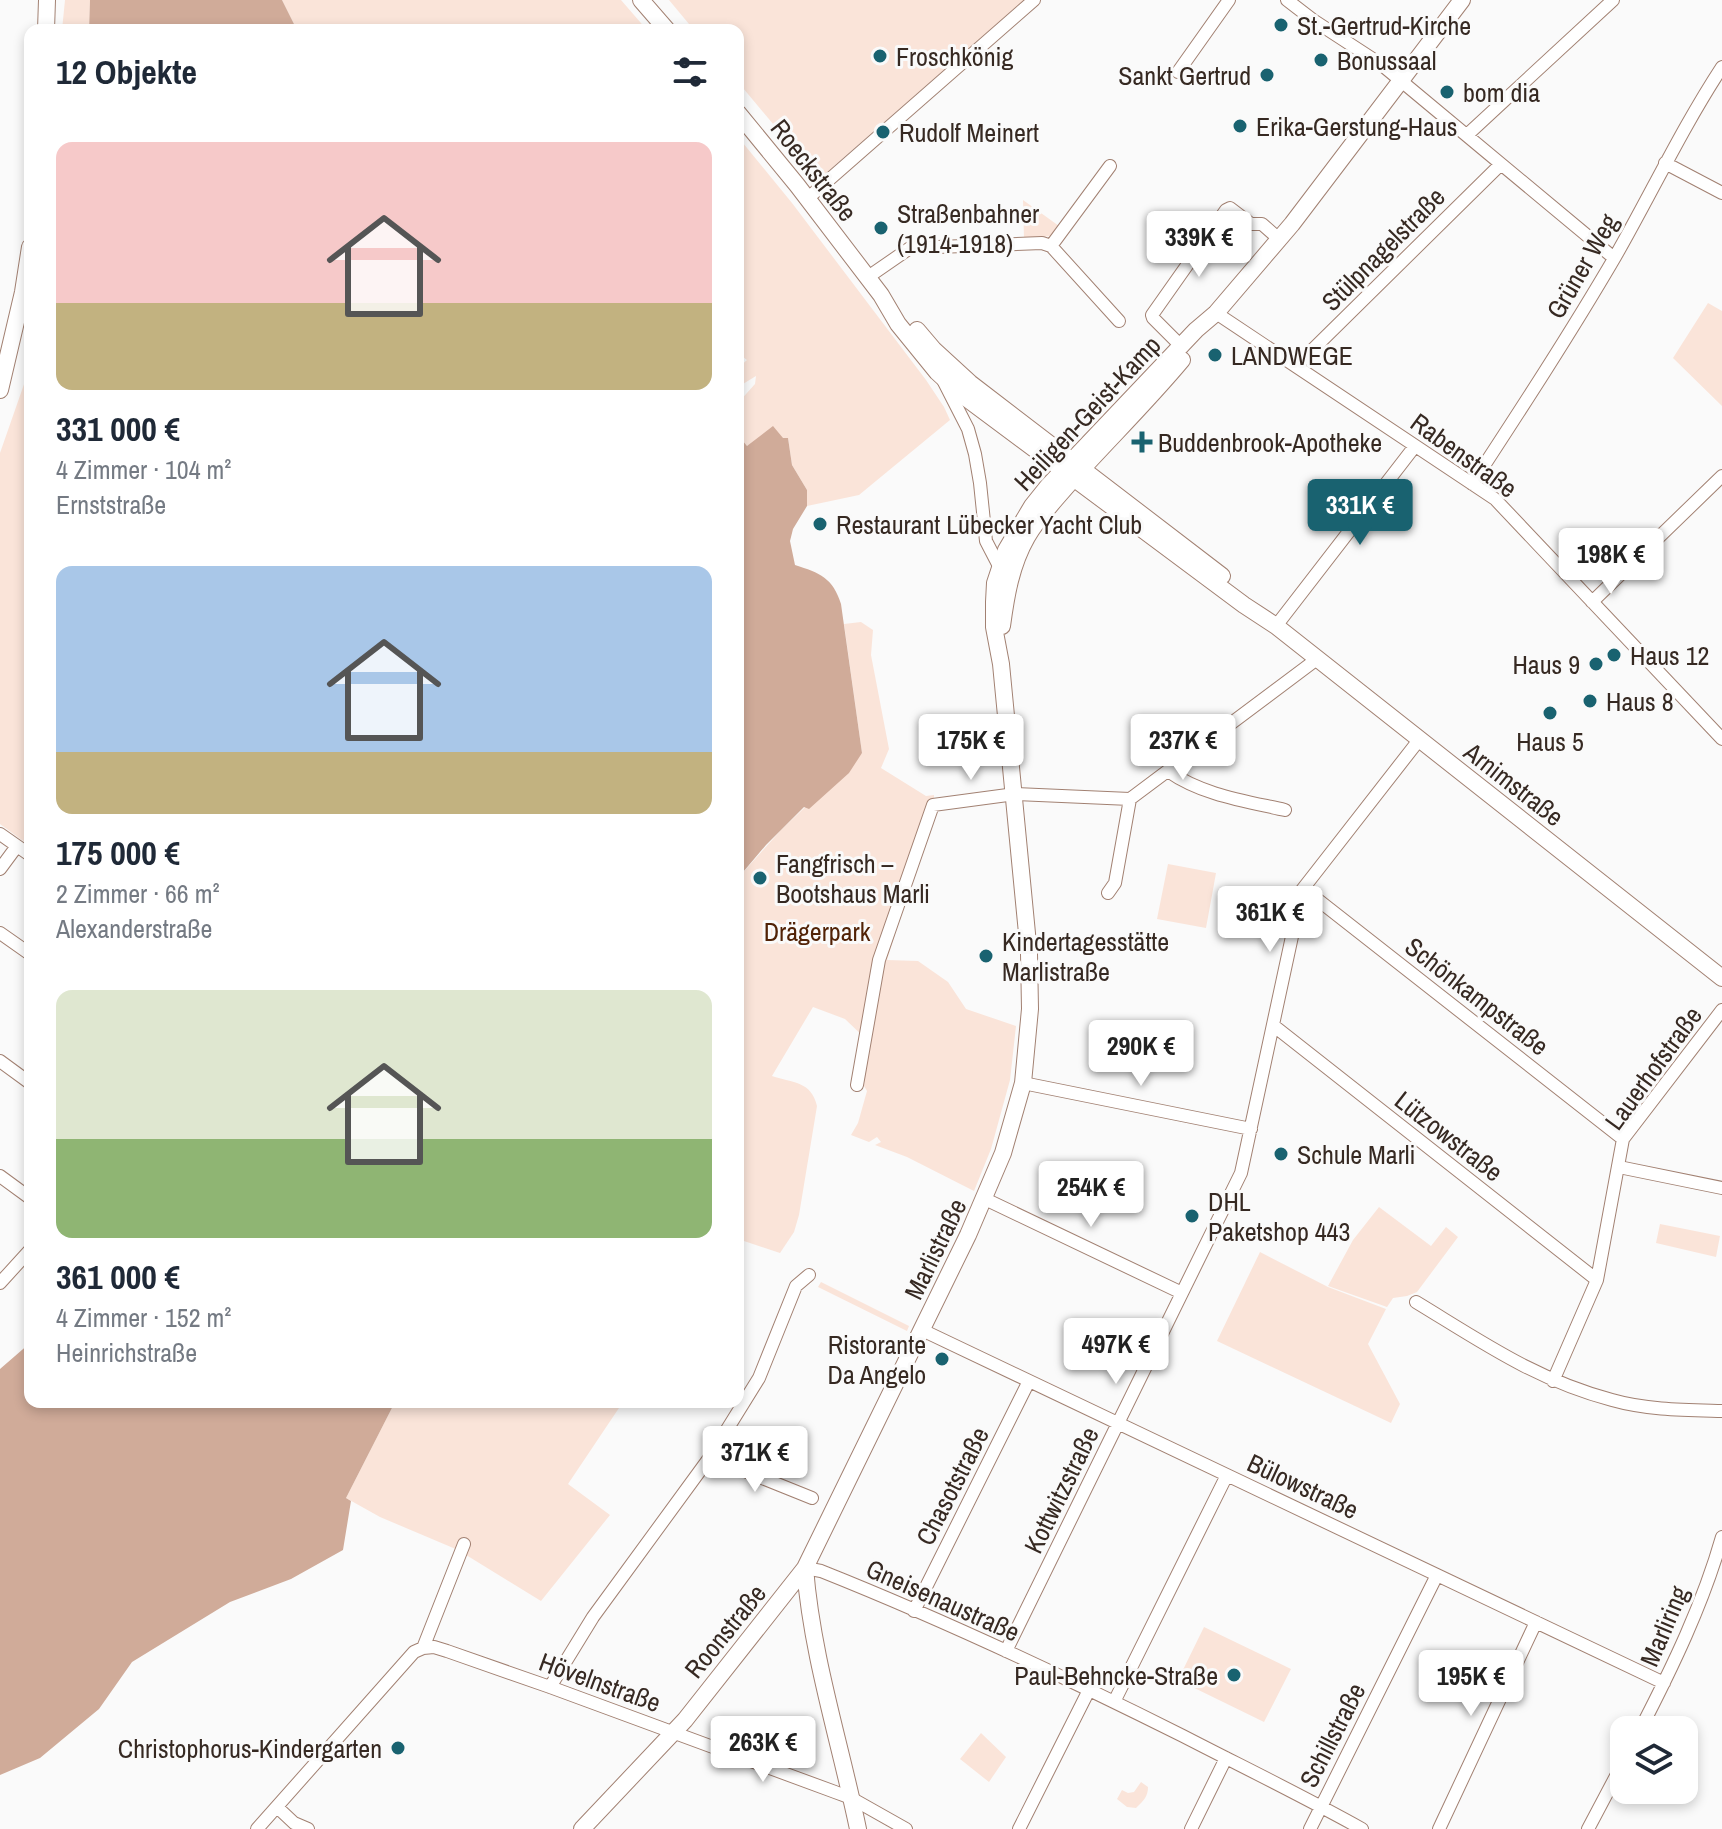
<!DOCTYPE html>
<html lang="de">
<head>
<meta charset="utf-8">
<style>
  :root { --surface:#fff; --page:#f2f2f3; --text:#1f2937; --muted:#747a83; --accent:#196270 }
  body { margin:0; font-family:"Archivo Narrow",sans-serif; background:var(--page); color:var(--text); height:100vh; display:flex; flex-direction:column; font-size:30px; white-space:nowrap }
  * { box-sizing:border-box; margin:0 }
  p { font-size:26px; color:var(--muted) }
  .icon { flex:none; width:44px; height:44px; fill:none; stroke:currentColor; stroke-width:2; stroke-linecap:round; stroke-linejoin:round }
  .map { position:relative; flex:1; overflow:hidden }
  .sheet { position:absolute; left:24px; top:24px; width:720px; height:1384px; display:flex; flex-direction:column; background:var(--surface); border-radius:16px; box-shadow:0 4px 12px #0003 }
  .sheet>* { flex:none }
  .controls { position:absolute; left:1610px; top:1716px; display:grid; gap:16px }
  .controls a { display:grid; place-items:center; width:88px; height:88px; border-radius:16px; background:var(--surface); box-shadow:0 4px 12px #0003; font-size:40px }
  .price { position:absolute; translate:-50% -68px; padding:0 18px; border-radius:8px; background:#fff; color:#222; font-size:26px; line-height:52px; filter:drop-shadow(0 2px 4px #0008) }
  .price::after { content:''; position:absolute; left:50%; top:48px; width:24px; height:18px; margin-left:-12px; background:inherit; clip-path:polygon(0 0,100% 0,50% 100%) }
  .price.current { background:var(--accent); color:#fff }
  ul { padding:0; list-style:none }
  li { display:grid; align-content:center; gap:16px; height:424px; padding:0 32px }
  li span { display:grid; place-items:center; height:248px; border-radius:16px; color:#555 }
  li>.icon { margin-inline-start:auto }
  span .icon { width:144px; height:144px; fill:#fffc; stroke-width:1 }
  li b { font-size:34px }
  h2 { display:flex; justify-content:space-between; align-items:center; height:96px; padding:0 32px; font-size:34px }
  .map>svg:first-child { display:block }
  .green { fill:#fae4d9 }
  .water { fill:#d0ab99 }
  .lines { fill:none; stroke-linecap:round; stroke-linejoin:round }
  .minor-casing { stroke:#a28172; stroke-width:14 }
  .major-casing { stroke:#a28172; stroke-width:18 }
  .minor { stroke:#fff; stroke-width:12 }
  .major { stroke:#fff; stroke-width:16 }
  .poi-dot { fill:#196270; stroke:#fafafa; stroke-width:3 }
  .labels { text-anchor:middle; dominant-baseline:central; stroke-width:6; stroke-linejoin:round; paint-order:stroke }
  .poi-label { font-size:26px; fill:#362922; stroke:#fafafa; text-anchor:start }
  .street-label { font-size:26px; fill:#362922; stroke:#fafafa }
  .park-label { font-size:26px; fill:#512206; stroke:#fafafa }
</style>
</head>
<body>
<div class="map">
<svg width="1722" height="1829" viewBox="0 0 1722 1829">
  <rect width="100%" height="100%" fill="#fafafa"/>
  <path class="green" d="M65,0H90L89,30H62Z
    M282,0H621L647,30H297Z
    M669,0H1024L819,179L738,82V30H694Z
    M738,137L792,203L926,380L944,407L950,420L859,495L807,506V490L792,465L788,438L747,446L738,435V403L755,384L756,376L738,387V368L747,360L738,353Z
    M1023,200L1059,226L1051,236L1024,239Z
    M1708,303L1722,311V406L1673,358Z
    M30,367V846L0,824V453Z
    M861,622L873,630L871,655L889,749L881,768L926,796L934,795V812L887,960L918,961L948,982L966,1009L1016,1026L1010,1080L991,1149L974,1191L907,1157L875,1145L881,1142L877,1137L869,1142L851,1135L858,1123L867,1091L864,1086L868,1041L845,1019L813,1007L772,1076C793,1083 811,1081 817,1106L799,1215L794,1232L780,1253L738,1239V878L781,830L862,753L844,624Z
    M1168,864L1216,873L1206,928L1157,919Z
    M1379,1207L1431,1246L1446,1227L1458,1237L1417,1292L1407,1296L1393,1298L1387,1307L1328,1286L1353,1240Z
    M1660,1224L1720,1236L1716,1257L1656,1243Z
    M1260,1252L1328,1287L1386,1309L1368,1344L1400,1404L1391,1423L1217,1341Z
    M821,1282L909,1326L907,1331L818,1287Z
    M395,1402H623L568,1484L610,1515L541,1601L458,1550L380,1517L346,1498Z
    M1204,1627L1291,1669L1264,1722L1178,1680Z
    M981,1733L1006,1757L989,1782L960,1759Z
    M1141,1782L1148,1787C1148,1797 1143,1801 1136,1808L1127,1807L1117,1799L1122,1790L1128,1793L1134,1792Z"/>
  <path class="water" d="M90,0H282L297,30H89Z
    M773,426L783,438H788L792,465L807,490V506L793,529L790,541L795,565C820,573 833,578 841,604L862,753L849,773L809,809L804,807L766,845L738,878V435L747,446Z
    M30,1343V1402H395L346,1498L351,1501L343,1550L291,1579L230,1602L132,1662L99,1709L40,1758L0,1775V1369Z"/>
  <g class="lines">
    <g class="minor-casing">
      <path id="minor" d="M1287,0L1313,20L1382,65L1614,258
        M1178,72L1229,0
        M1467,135L1613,0
        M1665,163L1722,193
        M807,199L1034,0
        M1051,246L1110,166
        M868,277L910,248L1042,243L1051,246L1119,321
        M1216,313L1495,499L1722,739
        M1181,346L1153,318L1152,315L1226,210L1230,208L1251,224H1262L1279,239
        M1296,366L1501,164
        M944,382L968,429L975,454L980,483L986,541L1000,568
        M1472,484C1521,409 1570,334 1615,257C1651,194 1682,128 1722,67
        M1592,602L1722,476
        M1276,626L1415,446
        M1168,771C1202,795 1245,801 1285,810
        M0,834L30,855
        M0,869L17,846
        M1302,890L1313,896L1623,1139
        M1108,893L1115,883L1130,799
        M0,933L30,954
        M1274,1026L1597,1280
        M0,1061L30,1083
        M1023,1083L1251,1129
        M857,1085L879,960L933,805L1015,794L1130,799L1317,659
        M1619,1167L1722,1188
        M0,1176L30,1198
        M985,1199L1182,1293
        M0,1283L30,1250
        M1416,1302C1482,1342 1536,1380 1612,1400C1647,1410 1686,1410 1722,1411
        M922,1330L1664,1683
        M1553,1381L1597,1280L1623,1139L1722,1010
        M710,1457L812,1498
        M805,1568L821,1571C944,1620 1065,1677 1183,1736C1243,1767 1303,1796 1362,1829
        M914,1611L1029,1381
        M423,1648L434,1647L447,1651L550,1687L835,1792L851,1798L906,1829
        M1006,1651L1241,1173L1302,890L1419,740
        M550,1687L593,1617L710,1457L759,1378L796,1286L809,1275
        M1114,1702L1227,1475
        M1640,1730C1672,1668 1703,1604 1722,1537
        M277,1807L294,1823L308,1829
        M257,1829L414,1652L423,1648L464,1544
        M1019,1829L1089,1690
        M1191,1829L1226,1758
        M1310,1829L1437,1575
        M1439,1829L1536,1622
        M1588,1829L1624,1761"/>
    </g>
    <g class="major-casing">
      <path id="major" d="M641,0L667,30
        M46,30L47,0
        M738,113L797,185L881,295L898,324L937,372L962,395L1244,605L1276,626L1722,978
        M917,330L934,350L970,383L1222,576
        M0,390L23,292L30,247
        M1002,626C1006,596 1011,565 1027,537C1039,516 1057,498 1073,479C1109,439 1147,402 1182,360
        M805,1568C812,1657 840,1742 858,1829
        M582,1829L685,1720L805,1568L968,1235L1003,1153L1023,1083L1030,1009L1029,954L1001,664L994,627V602L995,583L1006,550L1032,506L1048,486L1196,330L1216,313L1292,224L1462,0"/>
    </g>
    <use href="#minor" class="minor"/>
    <use href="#major" class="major"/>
  </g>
  <g class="poi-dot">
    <circle cx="1281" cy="25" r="8"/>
    <circle cx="880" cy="56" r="8"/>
    <circle cx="1321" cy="60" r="8"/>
    <circle cx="1267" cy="75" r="8"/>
    <circle cx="1447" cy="92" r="8"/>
    <circle cx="1240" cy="126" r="8"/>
    <circle cx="883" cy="132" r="8"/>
    <circle cx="881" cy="228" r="8"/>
    <circle cx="1215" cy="355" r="8"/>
    <path d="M1138 430h8v8h8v8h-8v8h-8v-8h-8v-8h8z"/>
    <circle cx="820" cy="524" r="8"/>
    <circle cx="1614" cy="655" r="8"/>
    <circle cx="1596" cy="664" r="8"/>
    <circle cx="1590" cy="701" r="8"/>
    <circle cx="1550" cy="713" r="8"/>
    <circle cx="760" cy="878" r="8"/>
    <circle cx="986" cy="956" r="8"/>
    <circle cx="1281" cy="1154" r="8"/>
    <circle cx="1192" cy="1216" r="8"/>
    <circle cx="942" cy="1359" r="8"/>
    <circle cx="1234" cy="1675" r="8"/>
    <circle cx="398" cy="1748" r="8"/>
  </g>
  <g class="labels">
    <g class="poi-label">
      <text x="1297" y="25">St.-Gertrud-Kirche</text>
      <text x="896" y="56">Froschkönig</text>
      <text x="1337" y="60">Bonussaal</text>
      <text x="1251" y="75" text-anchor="end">Sankt Gertrud</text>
      <text x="1463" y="92">bom dia</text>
      <text x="1256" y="126">Erika-Gerstung-Haus</text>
      <text x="899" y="132">Rudolf Meinert</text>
      <text x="897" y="213">Straßenbahner<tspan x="897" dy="30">(1914-1918)</tspan></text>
      <text x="1231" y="355">LANDWEGE</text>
      <text x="1158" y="442">Buddenbrook-Apotheke</text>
      <text x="836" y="524">Restaurant Lübecker Yacht Club</text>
      <text x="1630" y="655">Haus 12</text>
      <text x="1580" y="664" text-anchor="end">Haus 9</text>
      <text x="1606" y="701">Haus 8</text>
      <text x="1550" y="741" text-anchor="middle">Haus 5</text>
      <text x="776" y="863">Fangfrisch –<tspan x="776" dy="30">Bootshaus Marli</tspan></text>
      <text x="1002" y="941">Kindertagesstätte<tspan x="1002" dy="30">Marlistraße</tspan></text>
      <text x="1297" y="1154">Schule Marli</text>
      <text x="1208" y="1201">DHL<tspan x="1208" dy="30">Paketshop 443</tspan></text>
      <text x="926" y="1344" text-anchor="end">Ristorante<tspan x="926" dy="30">Da Angelo</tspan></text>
      <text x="1218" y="1675" text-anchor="end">Paul-Behncke-Straße</text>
      <text x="382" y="1748" text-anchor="end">Christophorus-Kindergarten</text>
    </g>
    <g class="street-label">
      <text transform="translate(814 170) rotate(52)">Roeckstraße</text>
      <text transform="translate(1383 249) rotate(-45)">Stülpnagelstraße</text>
      <text transform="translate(1582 266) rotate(-60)">Grüner Weg</text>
      <text transform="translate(1087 413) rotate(-47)">Heiligen-Geist-Kamp</text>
      <text transform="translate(1464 455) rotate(36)">Rabenstraße</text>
      <text transform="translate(1514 784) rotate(38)">Arnimstraße</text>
      <text transform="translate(1477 996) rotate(38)">Schönkampstraße</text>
      <text transform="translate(1653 1068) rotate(-54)">Lauerhofstraße</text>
      <text transform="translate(1449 1136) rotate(38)">Lützowstraße</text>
      <text transform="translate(935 1249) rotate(-64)">Marlistraße</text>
      <text transform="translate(952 1486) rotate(-63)">Chasotstraße</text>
      <text transform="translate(1303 1486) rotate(25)">Bülowstraße</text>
      <text transform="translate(1061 1490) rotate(-64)">Kottwitzstraße</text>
      <text transform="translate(943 1600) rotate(24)">Gneisenaustraße</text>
      <text transform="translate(1664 1626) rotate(-67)">Marliring</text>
      <text transform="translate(725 1631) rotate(-51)">Roonstraße</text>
      <text transform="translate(600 1682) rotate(20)">Hövelnstraße</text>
      <text transform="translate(1332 1735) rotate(-63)">Schillstraße</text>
    </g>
    <g class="park-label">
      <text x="817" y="931">Drägerpark</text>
    </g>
  </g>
</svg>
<div class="controls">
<a><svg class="icon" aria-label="layers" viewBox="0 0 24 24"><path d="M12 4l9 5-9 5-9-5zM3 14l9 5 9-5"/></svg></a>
</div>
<b class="price" style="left:1199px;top:279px">339K €</b>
<b class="price current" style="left:1360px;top:547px">331K €</b>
<b class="price" style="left:1611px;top:596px">198K €</b>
<b class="price" style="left:971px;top:782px">175K €</b>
<b class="price" style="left:1183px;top:782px">237K €</b>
<b class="price" style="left:1270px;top:954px">361K €</b>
<b class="price" style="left:1141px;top:1088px">290K €</b>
<b class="price" style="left:1091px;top:1229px">254K €</b>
<b class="price" style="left:1116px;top:1386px">497K €</b>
<b class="price" style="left:755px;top:1494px">371K €</b>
<b class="price" style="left:1471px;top:1718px">195K €</b>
<b class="price" style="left:763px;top:1784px">263K €</b>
<section class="sheet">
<h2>12 Objekte<svg class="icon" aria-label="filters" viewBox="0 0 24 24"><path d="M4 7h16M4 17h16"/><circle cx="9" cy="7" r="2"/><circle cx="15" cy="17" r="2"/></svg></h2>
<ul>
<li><span style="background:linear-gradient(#f6c9c9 65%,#c2b280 0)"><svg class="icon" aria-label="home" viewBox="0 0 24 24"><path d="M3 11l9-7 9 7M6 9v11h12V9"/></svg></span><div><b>331 000 €</b><p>4 Zimmer · 104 m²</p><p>Ernststraße</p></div></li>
<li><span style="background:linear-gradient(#a9c7e8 75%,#c2b280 0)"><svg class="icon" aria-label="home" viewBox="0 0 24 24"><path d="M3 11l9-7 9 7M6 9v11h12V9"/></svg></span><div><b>175 000 €</b><p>2 Zimmer · 66 m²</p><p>Alexanderstraße</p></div></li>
<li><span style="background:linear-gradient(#dfe7d0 60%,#8fb573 0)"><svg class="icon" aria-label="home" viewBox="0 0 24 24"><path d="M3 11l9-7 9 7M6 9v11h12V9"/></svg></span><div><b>361 000 €</b><p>4 Zimmer · 152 m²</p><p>Heinrichstraße</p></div></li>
</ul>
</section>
</div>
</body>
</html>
